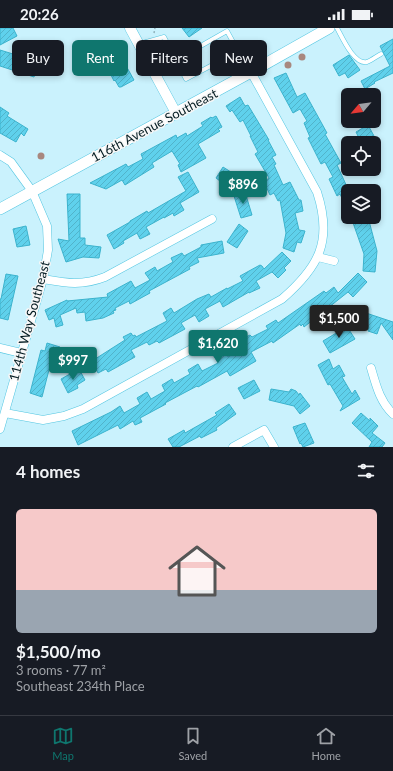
<!DOCTYPE html>
<html lang="en">
<head>
<meta charset="utf-8">
<style>
  :root { --surface:#171b24; --page:#242831; --text:#f1f3f6; --muted:#9ea1a6; --line:#363941; --accent:#0f766e }
  body { margin:0; font-family:Lato,sans-serif; background:var(--page); color:var(--text); height:100vh; display:flex; flex-direction:column; font-size:15px; white-space:nowrap }
  * { box-sizing:border-box; margin:0 }
  p { font-size:13px; color:var(--muted) }
  .icon { flex:none; width:22px; height:22px; fill:none; stroke:currentColor; stroke-width:2; stroke-linecap:round; stroke-linejoin:round }
  .map { position:relative; height:419px; overflow:hidden }
  .drawer { display:flex; flex-direction:column; background:var(--surface); flex:1 }
  .drawer>* { flex:none }
  .top-card { position:absolute; left:12px; top:12px; width:369px; height:36px; display:flex; gap:8px }
  .needle { width:26px; rotate:241deg }
  .buttons { position:absolute; left:341px; top:60px; display:grid; gap:8px }
  .buttons a { display:grid; place-items:center; width:40px; height:40px; border-radius:6px; background:var(--surface); box-shadow:0 2px 6px #0003; font-size:20px }
  .price { position:absolute; translate:-50% -34px; padding:0 9px; border-radius:4px; background:var(--accent); color:#fff; font-size:13px; line-height:26px; filter:drop-shadow(0 1px 2px #0008) }
  .price::after { content:''; position:absolute; left:50%; top:24px; width:12px; height:9px; margin-left:-6px; background:inherit; clip-path:polygon(0 0,100% 0,50% 100%) }
  .price.current { background:#222; color:#fff }
  ul { padding:0; list-style:none }
  li { display:grid; align-content:center; gap:8px; height:212px; padding:0 16px }
  li span { display:grid; place-items:center; height:124px; border-radius:6px; color:#555 }
  li>.icon { margin-inline-start:auto }
  span .icon { width:72px; height:72px; fill:#fffc; stroke-width:1 }
  li b { font-size:17px }
  h2 { display:flex; justify-content:space-between; align-items:center; height:48px; padding:0 16px; font-size:17px }
  .pill { padding:0 14px; border-radius:6px; background:var(--surface); box-shadow:0 2px 6px #0003; font-size:14px; line-height:36px }
  .pill.current { background:var(--accent); color:#fff }
  .status { display:flex; justify-content:space-between; align-items:center; height:28px; padding:0 20px; background:var(--surface); direction:ltr }
  .status svg { height:11px; fill:currentColor }
  .tab-bar { display:flex; justify-content:space-around; align-items:center; height:56px; border-top:1px solid var(--line); background:var(--surface); font-size:11px; color:var(--muted) }
  .tab-bar a { display:grid; justify-items:center; gap:2px }
  .tab-bar .current { color:var(--accent) }
  .map>svg:first-child { display:block }
  .building { fill:url(#building-hatch); stroke:#3bb3cd }
  .lines { fill:none; stroke-linecap:round; stroke-linejoin:round }
  .service-casing { stroke:#53c6e1; stroke-width:5 }
  .minor-casing { stroke:#53c6e1; stroke-width:9 }
  .tertiary-casing { stroke:#53c6e1; stroke-width:11 }
  .secondary-casing { stroke:#53c6e1; stroke-width:12 }
  .path { stroke:#8eb1ba; stroke-width:1.5; stroke-dasharray:2 2; stroke-linecap:butt }
  .service { stroke:#fff; stroke-width:4 }
  .minor { stroke:#fff; stroke-width:8 }
  .tertiary { stroke:#fff; stroke-width:10 }
  .secondary { stroke:#fff; stroke-width:11 }
  .tree { fill:#a8887f }
  .labels { text-anchor:middle; dominant-baseline:central; stroke-width:3; stroke-linejoin:round; paint-order:stroke }
  .street-label { font-size:13px; fill:#031b21; stroke:#f7f7f7 }
</style>
</head>
<body>
<div class="status"><b>20:26</b><svg viewBox="0 0 49 12"><path d="M0 12V9h3v3zM5 12V6h3v6zM10 12V3h3v9zM15 12V0h3v12zM26 1h20v11H26zM47 4h2v5h-2z"/></svg></div>
<div class="map">
<svg width="393" height="419" viewBox="0 0 393 419">
  <defs>
    <pattern id="building-hatch" width="6" height="6" patternUnits="userSpaceOnUse"><rect width="6" height="6" fill="#5fd1ec"/><path d="M-1 1l2-2M0 6l6-6M5 7l2-2" fill="none" stroke="#51b3ca"/></pattern>
  </defs>
  <rect width="100%" height="100%" fill="#caf2fd"/>
  <path class="building" d="M0,0H13L17,8L0,17Z
    M182,0H202L189,9Z
    M393,11V45L374,54L375,55L365,61L361,53L390,38L380,18Z
    M0,22L39,34L34,49L0,38Z
    M113,25L116,29L120,27L134,52L121,59H119L115,52L114,53L103,31Z
    M349,27L360,42L348,50L345,45L339,48L333,37Z
    M286,45L297,69L305,65L327,105L325,106L341,135L337,137L348,161V183L340,166L337,168L329,151L333,149L325,134L321,136L308,110L310,109L304,95L307,93L300,81L293,85L274,50Z
    M240,69L245,78L248,77L269,112H268L276,127L272,129L276,136L274,137L283,157L290,154L299,172H301L303,183L295,185L299,202L305,203L301,215L297,214L294,224L283,220L286,205L280,172L278,173L274,165L270,167L264,154L269,150L255,126L258,124L250,108H251L243,92L240,94L232,82L230,84L226,78Z
    M0,79L9,85L7,88L28,101L24,108L21,105L16,114L0,105Z
    M216,88L222,99L218,101L220,103L198,116L206,130L181,144L178,137L180,136L172,123L152,135L154,139L125,157L122,152L106,161L90,155L126,136L128,139L143,131L141,126L176,107L177,110L186,105L187,108L203,98L201,95L211,89L212,90Z
    M368,97L374,108L367,113L368,115H359L355,109L358,108L356,104Z
    M223,139L242,151L233,163L216,150Z
    M188,144L199,164L180,175L184,182L174,188L173,185L164,190V189L146,199L150,206L140,211L137,205L123,213L124,215L114,221L107,207L130,194V193L147,183L148,185L186,163L178,149Z
    M245,164L252,187L241,190L234,168Z
    M67,166H80V210H85V217L101,219L99,230L83,229L66,234L58,211L69,213Z
    M351,189H368L377,223L375,244L363,243L364,226Z
    M239,196L248,203L237,220L227,214Z
    M26,198L30,217L17,219L13,201Z
    M222,213L224,225L197,230L199,234L189,239L190,241L149,263L150,265L130,276L129,273L115,280L116,282L113,283L114,285L103,290L86,293L85,284L77,285L76,280L60,287L63,297L56,299L54,290L49,292L45,282L67,272V273L108,269L107,266L131,253L135,260L150,252L145,245L155,239L157,243L173,234L171,230L182,225L184,228L201,219V217Z
    M282,224L291,233L284,240L286,242L278,250L272,244L256,253L260,260L249,265V264L223,279L220,273L205,281L209,288L199,294L195,287L181,295L185,301L159,315L157,313L149,317L147,314L131,322L135,329L108,344L106,341L98,345L92,333L125,312L123,309L131,305L133,308L135,307L136,309L167,293L163,285L171,280L174,285L197,271L209,266L211,269L227,260V261L243,253L240,248L249,243L260,237L262,238L264,241Z
    M358,245L367,254L353,269L348,264L304,299L303,296L301,298L300,296L273,315L272,313L251,324L256,333L230,348L227,343L198,359L197,358L165,375L166,376L140,390L142,394L135,397L133,393L120,401L118,397L78,417L72,403L111,384L120,378L124,385L140,376L137,370L147,364L151,371L165,363L162,357L172,351L174,355L190,346L188,342L198,336L202,343L218,335L214,328L224,322L228,329L244,320L240,312L250,307L252,309L268,301L266,298L276,292L278,295L324,263L326,265L334,259L338,265Z
    M6,246L18,248L8,292L0,290V271H1Z
    M363,284L393,294V312L381,295L377,306L368,303L369,299L359,296Z
    M346,297L355,311L330,325L323,313L338,304L337,302Z
    M47,315L60,319L55,339L51,334L42,369L30,365L41,322L45,323Z
    M329,331L333,341L339,337L345,348L342,349L352,366L355,362L360,371L340,383L343,378L330,356L328,357L318,337Z
    M79,341L85,352L77,357L78,360L68,365L61,351Z
    M254,352L260,363L244,371L238,360Z
    M271,361L289,364L291,361L296,363L299,367L300,365L310,378L300,386L294,378L269,372Z
    M229,376L236,386L216,400L217,402L201,410L200,408L179,419H173L168,411L184,402L185,405L217,387L215,385Z
    M361,385L370,393V390L378,398L372,405L385,415L382,419H369L372,414L352,395Z
    M305,395L314,415L303,419L301,415L300,416L293,399Z"/>
  <g class="lines">
    <g class="service-casing">
      <path id="service" d="M337,0C342,9 354,37 367,34C372,32 377,28 381,26
        M139,16L164,9L186,51L235,25L246,47
        M176,32L227,3L233,14L235,25"/>
    </g>
    <g class="minor-casing">
      <path id="minor" d="M0,127L11,134L32,163L47,198L48,222L43,251L0,401
        M318,229L334,233
        M43,251C66,255 82,258 105,249L212,191
        M0,320L21,325
        M371,340C376,357 380,374 393,386
        M5,385L43,392L64,388L83,381L282,271C319,239 333,213 317,164L251,44
        M233,419L264,402L274,419"/>
    </g>
    <g class="tertiary-casing">
      <path id="tertiary" d="M130,0L176,85"/>
    </g>
    <g class="secondary-casing">
      <path id="secondary" d="M0,181L251,44L329,0"/>
    </g>
    <path class="path" d="M154,5L155,0"/>
    <use href="#service" class="service"/>
    <use href="#minor" class="minor"/>
    <use href="#tertiary" class="tertiary"/>
    <use href="#secondary" class="secondary"/>
  </g>
  <g class="tree">
    <circle cx="302" cy="29" r="3.5"/>
    <circle cx="288" cy="37" r="3.5"/>
    <circle cx="41" cy="128" r="3.5"/>
  </g>
  <g class="labels">
    <g class="street-label">
      <text transform="translate(154 97) rotate(-28)">116th Avenue Southeast</text>
      <text transform="translate(29 293) rotate(-75)">114th Way Southeast</text>
    </g>
  </g>
</svg>
<div class="buttons">
<a><svg class="needle" viewBox="-14 -14 28 28"><path d="M0-13l5 13h-10z" fill="#e53935"/><path d="M0 13l5-13h-10z" fill="#9ea1a6"/></svg></a>
<a><svg class="icon" aria-label="locate" viewBox="0 0 24 24"><circle cx="12" cy="12" r="6"/><path d="M12 2v4M12 18v4M2 12h4M18 12h4"/></svg></a>
<a><svg class="icon" aria-label="layers" viewBox="0 0 24 24"><path d="M12 4l9 5-9 5-9-5zM3 14l9 5 9-5"/></svg></a>
</div>
<b class="price" style="left:243px;top:177px">$896</b>
<b class="price current" style="left:339px;top:311px">$1,500</b>
<b class="price" style="left:218px;top:336px">$1,620</b>
<b class="price" style="left:73px;top:353px">$997</b>
<div class="top-card">
<a class="pill">Buy</a>
<a class="pill current">Rent</a>
<a class="pill">Filters</a>
<a class="pill">New</a>
</div>
</div>
<section class="drawer">
<h2>4 homes<svg class="icon" aria-label="filters" viewBox="0 0 24 24"><path d="M4 7h16M4 17h16"/><circle cx="9" cy="7" r="2"/><circle cx="15" cy="17" r="2"/></svg></h2>
<ul>
<li><span style="background:linear-gradient(#f6c9c9 65%,#9aa5b1 0)"><svg class="icon" aria-label="home" viewBox="0 0 24 24"><path d="M3 11l9-7 9 7M6 9v11h12V9"/></svg></span><div><b>$1,500/mo</b><p>3 rooms · 77 m²</p><p>Southeast 234th Place</p></div></li>
</ul>
</section>
<nav class="tab-bar">
<a class="current"><svg class="icon" aria-label="map" viewBox="0 0 24 24"><path d="M3 6l6-2 6 2 6-2v14l-6 2-6-2-6 2zM9 4v14M15 6v14"/></svg>Map</a>
<a><svg class="icon" aria-label="saved" viewBox="0 0 24 24"><path d="M7 4h10v16l-5-4-5 4z"/></svg>Saved</a>
<a><svg class="icon" aria-label="home" viewBox="0 0 24 24"><path d="M3 11l9-7 9 7M6 9v11h12V9"/></svg>Home</a>
</nav>
</body>
</html>
